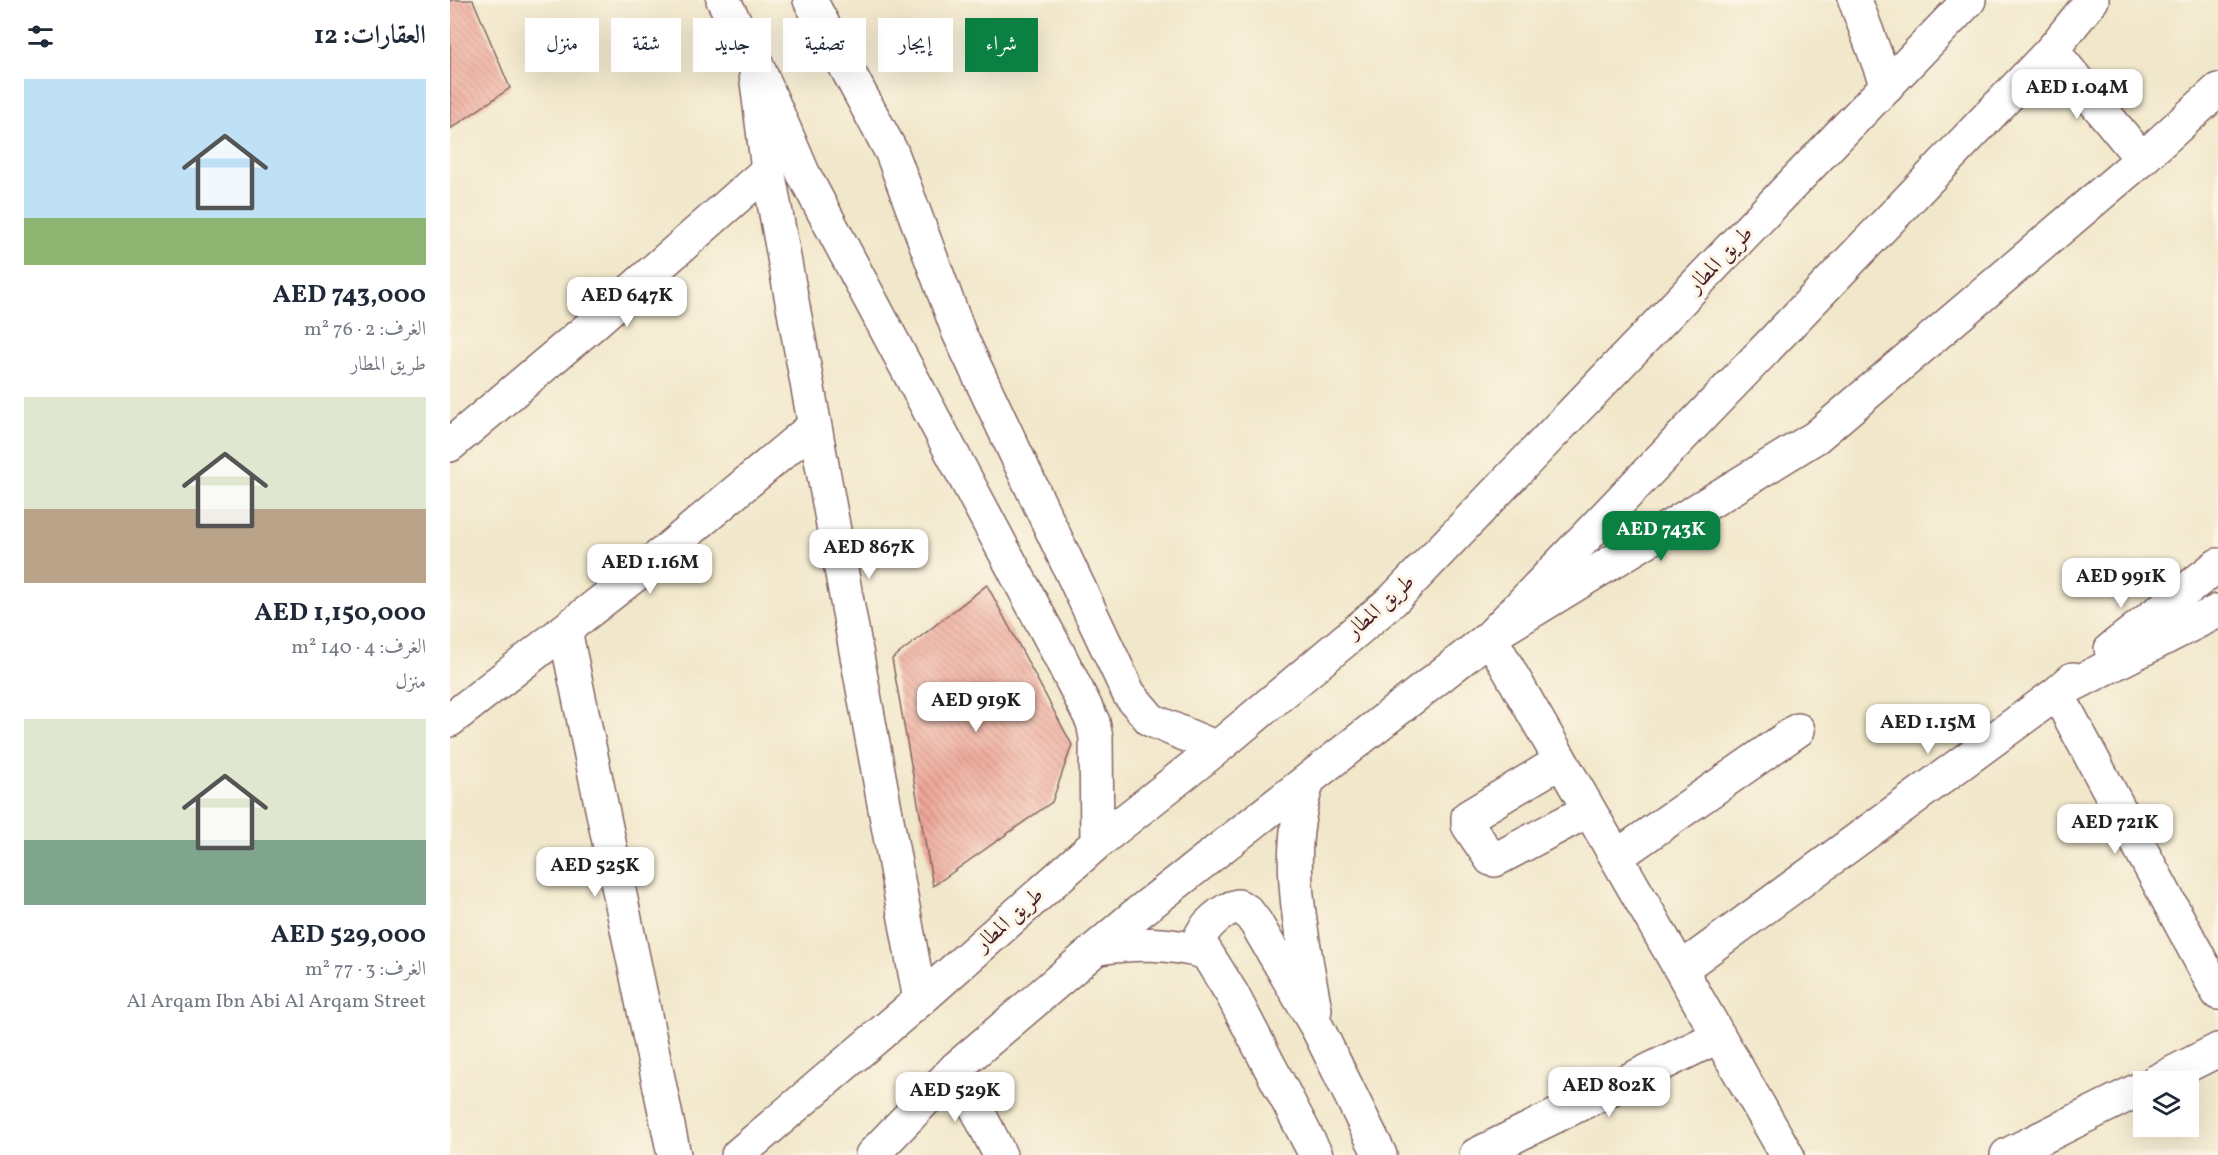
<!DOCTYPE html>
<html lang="ar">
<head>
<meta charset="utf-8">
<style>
  :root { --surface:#fff; --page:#f2f2f3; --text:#1f2937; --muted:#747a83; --accent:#0b8043 }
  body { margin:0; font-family:Vollkorn,Amiri,serif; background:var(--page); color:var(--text); direction:rtl; height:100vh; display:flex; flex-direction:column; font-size:22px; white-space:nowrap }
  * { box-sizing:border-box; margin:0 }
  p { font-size:20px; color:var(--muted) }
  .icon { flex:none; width:33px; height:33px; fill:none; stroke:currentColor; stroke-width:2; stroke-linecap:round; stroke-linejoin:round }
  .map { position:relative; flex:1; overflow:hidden; direction:ltr }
  .sheet { display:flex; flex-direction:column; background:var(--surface); width:450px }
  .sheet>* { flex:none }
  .hud { position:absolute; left:18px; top:18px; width:570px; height:54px; direction:rtl; display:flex; gap:12px }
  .buttons { position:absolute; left:1683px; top:1071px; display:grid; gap:12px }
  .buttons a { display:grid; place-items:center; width:66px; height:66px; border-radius:0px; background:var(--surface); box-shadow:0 6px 24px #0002; font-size:30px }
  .price { position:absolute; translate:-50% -51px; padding:0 14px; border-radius:12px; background:#fff; color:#222; font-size:20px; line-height:39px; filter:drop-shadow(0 2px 3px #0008) }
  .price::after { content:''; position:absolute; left:50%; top:36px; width:18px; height:14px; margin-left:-9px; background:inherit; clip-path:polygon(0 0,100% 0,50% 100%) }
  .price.current { background:var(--accent); color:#fff }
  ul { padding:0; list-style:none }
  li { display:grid; align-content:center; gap:12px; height:318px; padding:0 24px }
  li span { display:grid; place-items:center; height:186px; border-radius:0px; color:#555 }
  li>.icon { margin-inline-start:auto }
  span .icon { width:108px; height:108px; fill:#fffc; stroke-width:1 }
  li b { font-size:26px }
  h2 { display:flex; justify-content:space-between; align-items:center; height:72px; padding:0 24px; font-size:26px }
  .pill { padding:0 21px; border-radius:0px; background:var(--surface); box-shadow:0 6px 24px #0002; font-size:21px; line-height:54px }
  .pill.current { background:var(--accent); color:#fff }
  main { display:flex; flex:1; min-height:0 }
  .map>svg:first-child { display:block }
  .building { fill:url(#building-back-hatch) }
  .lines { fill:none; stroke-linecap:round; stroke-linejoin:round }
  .minor-casing { stroke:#846563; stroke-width:36 }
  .major-casing { stroke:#846563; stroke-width:36 }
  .minor { stroke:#fff; stroke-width:33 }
  .major { stroke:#fff; stroke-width:33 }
  .labels { text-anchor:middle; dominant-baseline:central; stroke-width:6; stroke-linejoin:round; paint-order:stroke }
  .street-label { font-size:22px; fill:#4a1f2b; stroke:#fcf5e5 }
</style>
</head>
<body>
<main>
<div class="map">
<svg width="1768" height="1155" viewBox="0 0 1768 1155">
  <defs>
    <pattern id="building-back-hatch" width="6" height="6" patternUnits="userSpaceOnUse" patternTransform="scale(1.5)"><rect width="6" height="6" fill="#eea799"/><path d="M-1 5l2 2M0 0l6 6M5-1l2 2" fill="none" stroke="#c3877d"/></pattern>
  </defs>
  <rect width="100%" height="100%" fill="#fcf5e5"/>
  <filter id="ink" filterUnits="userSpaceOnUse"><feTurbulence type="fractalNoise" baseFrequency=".0167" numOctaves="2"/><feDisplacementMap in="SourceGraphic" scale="12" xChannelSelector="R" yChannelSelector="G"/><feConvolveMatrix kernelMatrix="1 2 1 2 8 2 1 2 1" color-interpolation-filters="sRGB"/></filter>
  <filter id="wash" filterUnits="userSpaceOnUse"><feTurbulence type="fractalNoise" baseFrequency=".008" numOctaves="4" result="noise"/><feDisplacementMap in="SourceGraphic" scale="24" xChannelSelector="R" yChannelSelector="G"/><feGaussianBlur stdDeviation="1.35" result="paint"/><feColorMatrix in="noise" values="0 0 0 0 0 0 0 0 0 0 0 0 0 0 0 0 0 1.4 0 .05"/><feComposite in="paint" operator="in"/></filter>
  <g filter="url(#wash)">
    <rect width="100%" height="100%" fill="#f1e7ca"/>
    <g id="blocks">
      <path class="building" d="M0,0H23L60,88L0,129Z
        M537,585L622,745L602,802L483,886L442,659Z"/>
    </g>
  </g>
  <g filter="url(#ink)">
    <use href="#blocks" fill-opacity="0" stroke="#846563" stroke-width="1.5"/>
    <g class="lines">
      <g class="minor-casing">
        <path id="minor" d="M1405,0L1437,86
          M1602,50L1692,159
          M306,74L318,170L470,1000
          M0,445L142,325L318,170
          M115,630L224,1155
          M1661,649L1768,565
          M1623,679L1607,693L1768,993
          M0,720L212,554L364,426
          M1111,761L1018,817V825L1041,859L1045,860L1139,810
          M1166,857L1348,730
          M1231,969L1607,693L1768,611
          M506,1068L550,1155
          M1705,1082L1768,1050
          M1026,1155L1269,1036
          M1337,1155L1040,637L1366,437L1692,159L1768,90
          M1557,1155L1694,1087"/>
      </g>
      <g class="major-casing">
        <path id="major" d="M273,0L303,56L353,173L603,643L643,722L646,738L647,843
          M360,0L442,153L509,333L679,694L701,720L767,748
          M858,781C832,856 852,934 865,1010
          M649,948C687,942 717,943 754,952
          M288,1155L470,1000L647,843L767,748L943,600L1519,0
          M422,1155L506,1068L683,917L1040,637L1602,50L1642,0
          M866,1155L782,994L749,941C753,926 773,909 788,906L797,911L806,923L868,1029L930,1155"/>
      </g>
      <use href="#minor" class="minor"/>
      <use href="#major" class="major"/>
    </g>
  </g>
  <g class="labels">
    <g class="street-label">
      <text transform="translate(1271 260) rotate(-46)">طريق المطار</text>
      <text transform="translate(931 607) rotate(-42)">طريق المطار</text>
      <text transform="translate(560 920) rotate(-42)">طريق المطار</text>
    </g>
  </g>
</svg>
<div class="buttons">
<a><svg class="icon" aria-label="layers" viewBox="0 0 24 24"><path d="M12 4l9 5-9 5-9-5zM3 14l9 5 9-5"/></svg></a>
</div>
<b class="price" style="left:1627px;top:120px">AED 1.04M</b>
<b class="price" style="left:177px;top:328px">AED 647K</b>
<b class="price current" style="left:1211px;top:562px">AED 743K</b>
<b class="price" style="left:419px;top:580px">AED 867K</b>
<b class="price" style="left:200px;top:595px">AED 1.16M</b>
<b class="price" style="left:1671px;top:609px">AED 991K</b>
<b class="price" style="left:526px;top:733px">AED 919K</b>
<b class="price" style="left:1478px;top:755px">AED 1.15M</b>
<b class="price" style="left:1665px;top:855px">AED 721K</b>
<b class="price" style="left:145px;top:898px">AED 525K</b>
<b class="price" style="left:1159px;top:1118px">AED 802K</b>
<b class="price" style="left:505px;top:1123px">AED 529K</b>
<div class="hud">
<a class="pill current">شراء</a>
<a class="pill">إيجار</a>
<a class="pill">تصفية</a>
<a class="pill">جديد</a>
<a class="pill">شقة</a>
<a class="pill">منزل</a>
</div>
</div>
<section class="sheet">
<h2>العقارات: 12<svg class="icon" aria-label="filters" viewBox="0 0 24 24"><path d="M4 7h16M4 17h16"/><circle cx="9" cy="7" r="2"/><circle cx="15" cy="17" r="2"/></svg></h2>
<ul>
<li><span style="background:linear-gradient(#bfe0f5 75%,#8fb573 0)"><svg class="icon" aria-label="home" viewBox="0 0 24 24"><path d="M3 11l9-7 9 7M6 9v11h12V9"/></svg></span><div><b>AED 743,000</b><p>الغرف: 2 · 76 m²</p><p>طريق المطار</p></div></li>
<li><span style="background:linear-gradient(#dfe7d0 60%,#b9a48a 0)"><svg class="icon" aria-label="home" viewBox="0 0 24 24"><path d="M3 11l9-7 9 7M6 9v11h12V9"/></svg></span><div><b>AED 1,150,000</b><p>الغرف: 4 · 140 m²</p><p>منزل</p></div></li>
<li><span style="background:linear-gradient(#dfe7d0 65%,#7fa58c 0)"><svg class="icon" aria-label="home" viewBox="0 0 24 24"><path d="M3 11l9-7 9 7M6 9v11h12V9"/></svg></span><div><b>AED 529,000</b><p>الغرف: 3 · 77 m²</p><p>Al Arqam Ibn Abi Al Arqam Street</p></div></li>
</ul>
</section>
</main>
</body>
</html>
